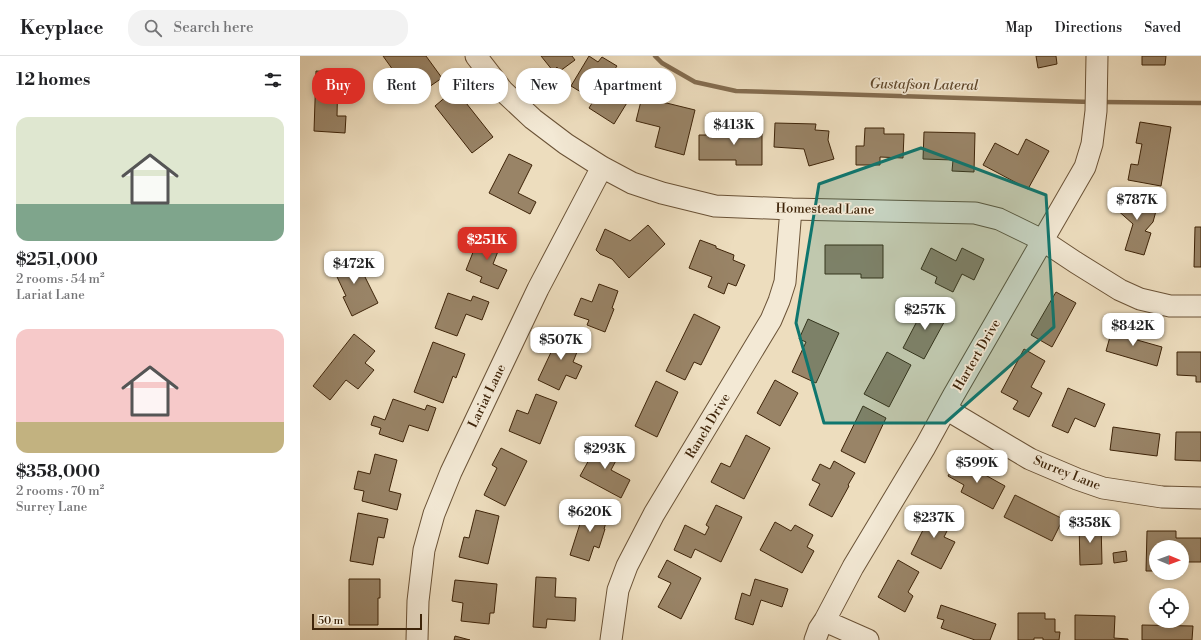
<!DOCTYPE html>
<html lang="en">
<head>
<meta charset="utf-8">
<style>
  :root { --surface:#fff; --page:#f2f2f2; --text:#202124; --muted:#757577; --line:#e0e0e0; --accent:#d93025 }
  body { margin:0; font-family:"Libre Bodoni",serif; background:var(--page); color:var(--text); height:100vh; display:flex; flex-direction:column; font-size:15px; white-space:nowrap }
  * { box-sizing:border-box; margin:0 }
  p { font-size:13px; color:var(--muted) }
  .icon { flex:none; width:22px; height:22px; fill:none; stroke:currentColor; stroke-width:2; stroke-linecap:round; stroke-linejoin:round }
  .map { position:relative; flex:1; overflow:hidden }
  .panel { display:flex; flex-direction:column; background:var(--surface); width:300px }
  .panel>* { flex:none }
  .top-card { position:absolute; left:12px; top:12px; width:380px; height:36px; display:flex; gap:8px }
  .needle { width:26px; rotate:91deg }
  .controls { position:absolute; left:849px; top:484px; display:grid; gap:8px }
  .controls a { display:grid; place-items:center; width:40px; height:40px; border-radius:50%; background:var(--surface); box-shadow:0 2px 6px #0003; font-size:20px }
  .scale { position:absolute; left:12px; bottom:10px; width:110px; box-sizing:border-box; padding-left:4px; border:2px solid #3e2409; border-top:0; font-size:11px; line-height:14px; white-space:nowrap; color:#3e2409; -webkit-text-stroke:3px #f3e9d5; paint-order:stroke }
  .price { position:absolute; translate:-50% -34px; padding:0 9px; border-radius:8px; background:#fff; color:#222; font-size:13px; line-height:26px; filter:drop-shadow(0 1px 2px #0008) }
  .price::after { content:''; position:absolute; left:50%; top:24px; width:12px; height:9px; margin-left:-6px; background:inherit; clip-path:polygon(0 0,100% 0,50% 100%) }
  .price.on { background:var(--accent); color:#fff }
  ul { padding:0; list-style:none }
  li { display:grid; align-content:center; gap:8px; height:212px; padding:0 16px }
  li span { display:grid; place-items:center; height:124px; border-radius:12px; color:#555 }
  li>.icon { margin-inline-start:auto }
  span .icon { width:72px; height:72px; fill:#fffc; stroke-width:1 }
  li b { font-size:17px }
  h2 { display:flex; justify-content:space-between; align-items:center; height:48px; padding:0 16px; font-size:17px }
  .pill { padding:0 14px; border-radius:16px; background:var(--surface); box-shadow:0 2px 6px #0003; font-size:14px; line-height:36px }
  .pill.on { background:var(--accent); color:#fff }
  header { display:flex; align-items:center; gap:24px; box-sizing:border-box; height:56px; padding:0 20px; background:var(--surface); border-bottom:1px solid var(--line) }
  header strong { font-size:19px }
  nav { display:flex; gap:22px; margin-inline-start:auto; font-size:14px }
  .search { width:280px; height:36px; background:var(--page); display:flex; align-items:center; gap:10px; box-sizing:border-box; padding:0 14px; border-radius:16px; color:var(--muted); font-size:15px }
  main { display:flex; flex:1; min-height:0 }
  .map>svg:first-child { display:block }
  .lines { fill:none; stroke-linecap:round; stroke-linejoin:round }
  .stream { stroke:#846d50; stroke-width:4.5 }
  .building { fill:#998467; stroke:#3e2409 }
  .minor-casing { stroke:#6a5236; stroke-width:23 }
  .minor { stroke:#f3e9d5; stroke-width:21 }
  .marked { fill:#0f766e; fill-opacity:0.2; stroke:#0f766e; stroke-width:3; stroke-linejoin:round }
  .labels { text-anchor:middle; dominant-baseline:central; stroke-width:3.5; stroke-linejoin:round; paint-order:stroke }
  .street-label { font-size:13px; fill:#3e2409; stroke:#f3e9d5 }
  .water-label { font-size:14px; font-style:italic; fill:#61492d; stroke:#f3e9d5 }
</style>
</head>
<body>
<header>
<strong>Keyplace</strong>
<div class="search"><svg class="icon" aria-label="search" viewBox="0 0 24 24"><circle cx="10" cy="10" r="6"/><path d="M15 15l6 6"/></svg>Search here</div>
<nav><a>Map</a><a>Directions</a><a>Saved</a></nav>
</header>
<main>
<section class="panel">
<h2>12 homes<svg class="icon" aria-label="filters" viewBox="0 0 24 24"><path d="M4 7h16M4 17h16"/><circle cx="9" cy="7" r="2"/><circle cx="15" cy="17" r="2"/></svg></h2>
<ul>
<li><span style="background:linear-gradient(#dfe7d0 70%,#7fa58c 0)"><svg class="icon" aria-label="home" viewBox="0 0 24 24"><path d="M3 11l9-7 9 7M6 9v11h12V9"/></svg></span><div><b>$251,000</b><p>2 rooms · 54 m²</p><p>Lariat Lane</p></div></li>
<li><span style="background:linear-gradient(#f6c9c9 75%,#c2b280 0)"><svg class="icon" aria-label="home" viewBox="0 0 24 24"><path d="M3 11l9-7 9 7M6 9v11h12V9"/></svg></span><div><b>$358,000</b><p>2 rooms · 70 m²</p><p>Surrey Lane</p></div></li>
</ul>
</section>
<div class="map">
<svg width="901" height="584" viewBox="0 0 901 584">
  <rect width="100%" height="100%" fill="#edddbe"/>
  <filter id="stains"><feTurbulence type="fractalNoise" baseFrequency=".005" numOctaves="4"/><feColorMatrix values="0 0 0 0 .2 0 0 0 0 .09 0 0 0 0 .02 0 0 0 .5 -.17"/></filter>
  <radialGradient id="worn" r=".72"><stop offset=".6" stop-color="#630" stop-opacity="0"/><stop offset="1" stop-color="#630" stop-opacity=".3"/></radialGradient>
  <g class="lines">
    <path class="stream" d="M355,0L362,7L395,26L436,35L791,46
      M801,46L901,47"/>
  </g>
  <path class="building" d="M83,0H126L142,22L113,42Z
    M241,0H272L275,4L260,15L257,11L253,15Z
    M289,0L298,6L302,1L317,10L312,17L336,32L314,68L289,52L294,44L271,30Z
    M736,0H756L757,8L738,12Z
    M842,0H866L865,9H842Z
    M16,15L38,16L37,60H46L45,77L14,75Z
    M155,33L193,81L172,97L135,50Z
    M342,41L395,54L384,99L355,91L360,71L336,65Z
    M840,66L871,71L861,130L828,124L831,108L838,109L842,88L836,87Z
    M475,67L516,68L515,74L529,75L528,84L534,103L509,110L504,93L474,91Z
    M436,68H462V109H436V104H399V79H436Z
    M565,72H584V78H604L603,102L580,101V109H556V90H564Z
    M624,76L675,77L674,116L652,115L653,104L623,103Z
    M726,83L749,95L728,133L683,109L695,87L718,99Z
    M209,98L232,109L218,137L236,146L230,158L189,137Z
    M831,134L856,155L853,166L845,175L851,177L844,199L825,194L833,168L815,152Z
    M348,169L365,188L329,222L312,203L300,198L296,194L305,173L330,185Z
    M895,171H901V211H894Z
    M181,176L202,185L193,208L207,214L198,233L180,226L182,221L166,214Z
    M400,184L416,190V192L434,199L433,204L445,209L436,230L428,227L424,238L408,231L412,221L389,212Z
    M525,189H583V222H561V218H525Z
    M631,192L656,205L662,192L684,203L674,224L662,218L653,236L635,227L637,221L621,213Z
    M53,197L78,247L52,260L43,241L46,240L31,208Z
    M299,228L318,235L312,252L314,253L305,276L287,269L289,264L274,259L281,242L292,246Z
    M756,236L776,247L752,291L731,279Z
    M148,237L171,245L173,240L189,246L182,264L166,258L157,280L135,272Z
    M626,248L648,259L624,303L603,292Z
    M394,258L420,271L401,309L394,306L385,324L366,315Z
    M508,263L539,277L516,327L492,316L506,286L499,283Z
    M813,270L832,276L830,282L862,291L857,310L806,295Z
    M257,275L281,286L273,306L282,310L276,323L266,319L259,334L238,324L253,292L250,291Z
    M54,278L75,295L65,307L74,314L58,333L46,324L30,344L13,330Z
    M133,286L165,298L156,322L153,320L143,347L114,336Z
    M724,293L745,305L731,331L742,337L729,361L713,353L718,345L701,336Z
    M587,296L611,309L589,351L564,338Z
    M877,296H901V326H896V320L877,319Z
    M475,324L498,337L480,370L457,357Z
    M356,325L378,336L357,381L335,370Z
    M768,332L805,348L795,371L775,362L768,377L752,370Z
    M236,338L257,346L240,388L209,375L217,354L228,358Z
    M93,343L125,354L127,349L136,352L128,375L109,369L103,386L79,378L81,372L71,369L74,360L85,364Z
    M563,350L586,362L565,407L541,395Z
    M813,371L860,378L857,400L810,394Z
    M876,376H901V405L875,404Z
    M446,379L470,392L444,443L411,426L421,407L430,411Z
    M300,384L321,395L311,414L330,424L321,442L280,420Z
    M201,392L227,405L205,450L184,439L197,412L192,409Z
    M75,398L97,404L89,435L101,438L97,454L62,445L64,435L54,433L58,415L70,418Z
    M658,402L679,414L678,415L705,430L693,453L661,436L664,429L648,420Z
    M534,405L555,417L548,429L549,430L532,461L509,449L520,428L512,424L520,408L530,413Z
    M715,439L763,463L752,485L704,461Z
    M286,449L309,457L304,473H305L299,492L294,490L289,505L270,499Z
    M416,449L442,461L421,506L395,493L391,502L374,494L385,469L405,479L409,471L406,469Z
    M629,450L653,463L644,481L655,486L641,513L611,498L623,474L619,472Z
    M176,454L199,460L188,508L159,501L164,481L169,482Z
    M58,457L88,463L84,482L78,481L73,509L50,505Z
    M475,466L491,475L495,469L513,479L507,491L514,495L502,517L460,494Z
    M801,466L802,508L780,509L779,467Z
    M847,475H876V482H901V506H882V491H856V515H846Z
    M826,495L827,505L814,507L813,497Z
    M367,504L401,522L381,563L358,551L371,527L358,521Z
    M598,504L619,516L608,536L613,540L605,556L578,541Z
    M236,521L256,522L255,541L276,542L275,565L247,563L246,572L233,571Z
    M49,523H80V542H78V569H49Z
    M455,523L488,533L482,551L461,544L453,569L435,563L442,537L450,540Z
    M155,524L197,528L194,557H190L189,568L161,565L163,547L152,545Z
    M641,549L696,568L690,584H675L641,572L644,564L637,562Z
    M718,557H745V563H755V576H760L759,584H743V582H734V584H718Z
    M775,559L815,560L814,582L828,583V584H775Z
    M842,569L893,570L892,584H842Z
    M155,580L170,584H154Z"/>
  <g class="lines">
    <g class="minor-casing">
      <path id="minor" d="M176,0L203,35L233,63L266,88L302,111L332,127L362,137L415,150L491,153L675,157L699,163L742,184L775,206L820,234L840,243L870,250H901
        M646,353L730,403L777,423L803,432L862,441L901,442
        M525,564L534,569L568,584
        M117,584L118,545L124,494L134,458L151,416L238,233L302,111
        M311,584L318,534L327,510L354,458L471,264L479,245L485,226L491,153
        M515,584L519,573L525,564L553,511L625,391L653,340L785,111L792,88L796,55L797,0"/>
    </g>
    <use href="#minor" class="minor"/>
  </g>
  <path class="marked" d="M621,92L746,139L754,271L645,367H524L496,267L519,128Z"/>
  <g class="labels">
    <g class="street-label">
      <text transform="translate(525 153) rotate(1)">Homestead Lane</text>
      <text transform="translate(677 299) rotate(-60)">Hartert Drive</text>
      <text transform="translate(187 340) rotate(-64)">Lariat Lane</text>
      <text transform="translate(408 370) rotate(-59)">Ranch Drive</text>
      <text transform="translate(767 417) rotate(22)">Surrey Lane</text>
    </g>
    <g class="water-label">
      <text transform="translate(624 29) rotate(1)">Gustafson Lateral</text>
    </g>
  </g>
  <rect width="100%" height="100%" filter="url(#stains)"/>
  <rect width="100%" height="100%" fill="url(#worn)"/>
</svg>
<div class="controls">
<a><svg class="needle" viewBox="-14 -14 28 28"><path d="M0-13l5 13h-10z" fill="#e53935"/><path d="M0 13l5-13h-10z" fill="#757577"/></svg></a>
<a><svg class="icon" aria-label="locate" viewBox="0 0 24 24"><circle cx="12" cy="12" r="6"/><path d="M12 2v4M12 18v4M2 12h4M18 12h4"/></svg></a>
</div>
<div class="scale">50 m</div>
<b class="price" style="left:434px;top:90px">$413K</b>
<b class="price" style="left:837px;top:165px">$787K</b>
<b class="price on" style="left:187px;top:205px">$251K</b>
<b class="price" style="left:54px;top:229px">$472K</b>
<b class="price" style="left:625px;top:275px">$257K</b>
<b class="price" style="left:833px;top:291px">$842K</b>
<b class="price" style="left:261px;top:305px">$507K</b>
<b class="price" style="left:305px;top:414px">$293K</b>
<b class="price" style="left:677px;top:428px">$599K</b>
<b class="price" style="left:290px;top:477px">$620K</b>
<b class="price" style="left:634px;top:483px">$237K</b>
<b class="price" style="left:790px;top:488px">$358K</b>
<div class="top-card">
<a class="pill on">Buy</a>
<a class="pill">Rent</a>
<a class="pill">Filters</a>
<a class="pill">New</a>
<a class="pill">Apartment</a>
</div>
</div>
</main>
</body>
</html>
